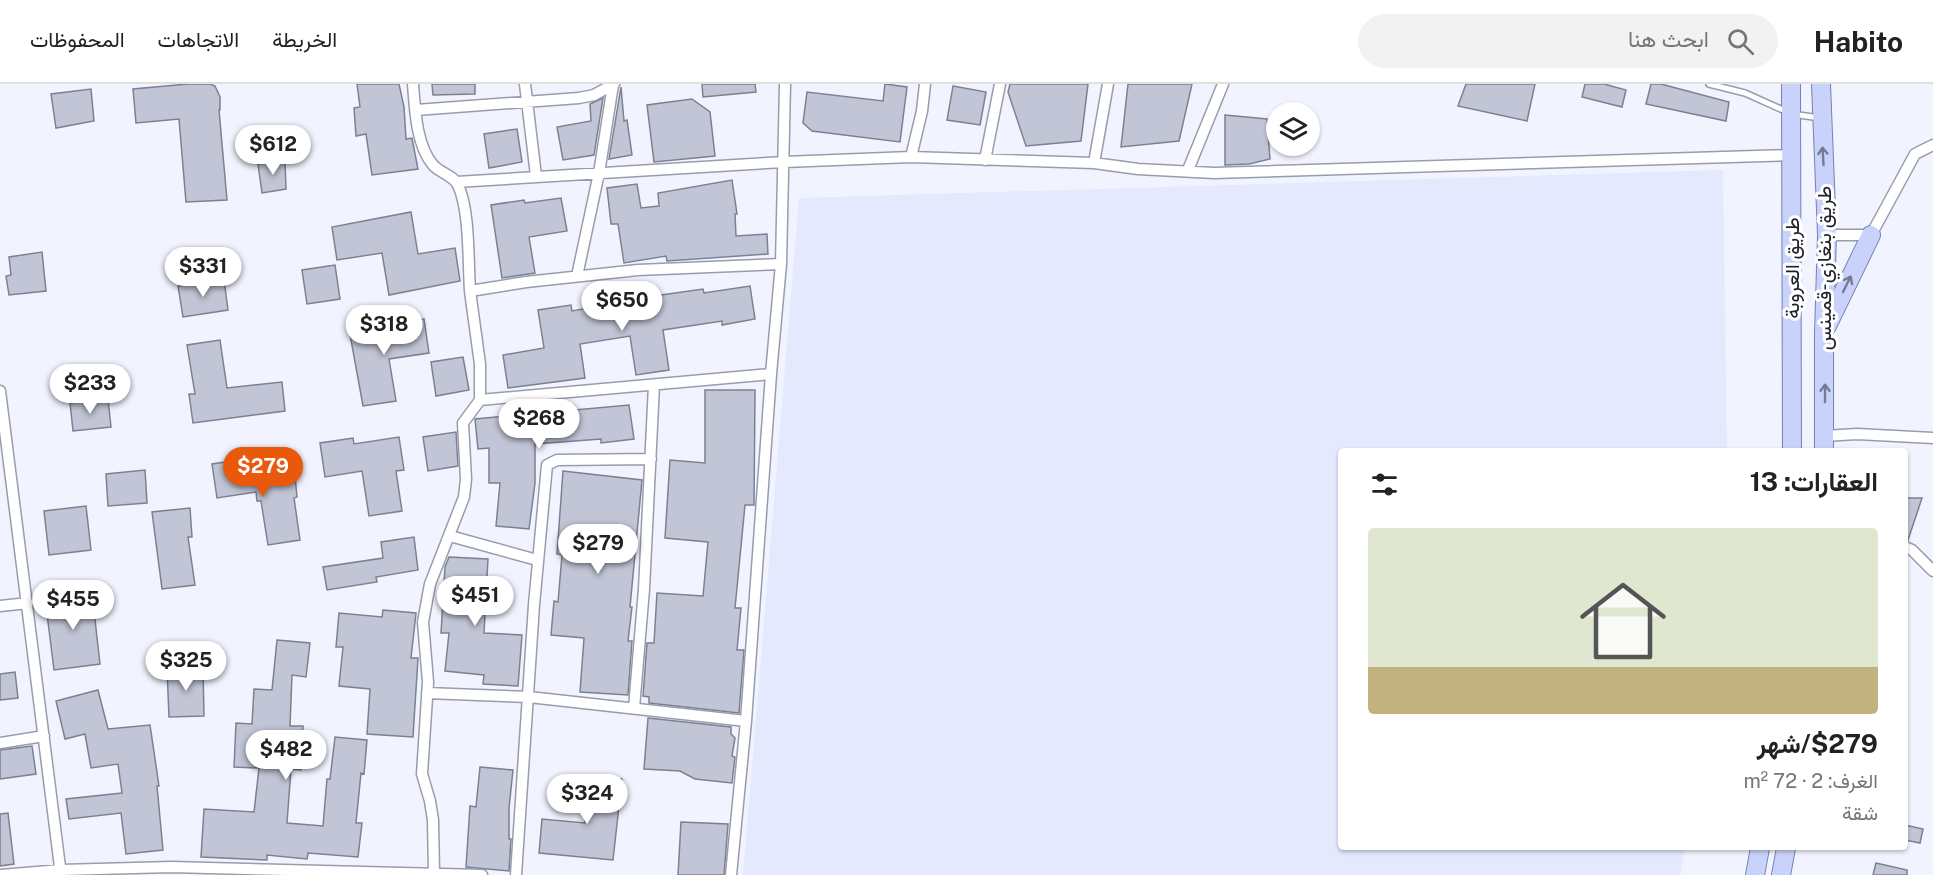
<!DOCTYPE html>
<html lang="ar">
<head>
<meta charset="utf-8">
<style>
  :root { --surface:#fff; --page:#f2f2f2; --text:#222; --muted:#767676; --line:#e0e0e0; --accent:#ea580c }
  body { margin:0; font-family:"Public Sans",Vazirmatn,sans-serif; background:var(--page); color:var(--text); direction:rtl; height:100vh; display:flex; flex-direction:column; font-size:22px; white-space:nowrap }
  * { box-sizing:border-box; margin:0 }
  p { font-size:20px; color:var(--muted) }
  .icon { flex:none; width:33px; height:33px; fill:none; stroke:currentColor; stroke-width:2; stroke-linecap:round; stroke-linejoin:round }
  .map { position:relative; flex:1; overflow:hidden; direction:ltr }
  .panel { position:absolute; left:1338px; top:364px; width:570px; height:402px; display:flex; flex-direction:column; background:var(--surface); border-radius:6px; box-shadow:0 2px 4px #0004; direction:rtl }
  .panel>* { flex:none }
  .fabs { position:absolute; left:1266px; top:18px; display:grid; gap:12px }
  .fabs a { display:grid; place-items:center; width:54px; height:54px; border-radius:50%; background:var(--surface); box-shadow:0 2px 4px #0004; font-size:30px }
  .price { position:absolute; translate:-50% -51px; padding:0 14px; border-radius:21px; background:#fff; color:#222; font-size:20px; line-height:39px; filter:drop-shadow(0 2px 3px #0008) }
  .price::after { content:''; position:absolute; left:50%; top:36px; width:18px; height:14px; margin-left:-9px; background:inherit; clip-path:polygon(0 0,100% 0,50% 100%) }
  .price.active { background:var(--accent); color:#fff }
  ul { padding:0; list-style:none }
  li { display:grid; align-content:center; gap:12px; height:318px; padding:0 30px }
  li span { display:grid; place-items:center; height:186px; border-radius:6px; color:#555 }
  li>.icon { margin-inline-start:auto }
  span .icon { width:108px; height:108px; fill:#fffc; stroke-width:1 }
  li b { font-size:26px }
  h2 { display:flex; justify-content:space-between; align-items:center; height:72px; padding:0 30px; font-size:26px }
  header { display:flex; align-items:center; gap:36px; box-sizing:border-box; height:84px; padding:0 30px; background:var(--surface); border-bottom:2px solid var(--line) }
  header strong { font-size:28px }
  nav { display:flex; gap:33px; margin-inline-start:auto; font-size:21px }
  .search { width:420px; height:54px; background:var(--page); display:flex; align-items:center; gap:15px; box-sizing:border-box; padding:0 21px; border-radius:33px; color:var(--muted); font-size:22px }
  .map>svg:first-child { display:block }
  .built { fill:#e4e9fd }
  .building { fill:#c1c5d6; stroke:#7c8090; stroke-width:1.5 }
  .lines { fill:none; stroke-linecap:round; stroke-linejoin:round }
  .lane-casing { stroke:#989cac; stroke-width:8 }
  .street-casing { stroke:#989cac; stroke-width:13 }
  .primary-casing { stroke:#7781af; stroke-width:20 }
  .lane { stroke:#fff; stroke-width:5 }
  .street { stroke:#fff; stroke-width:10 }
  .primary { stroke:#c9d2fa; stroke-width:18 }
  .oneway { stroke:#757a92 }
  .labels { text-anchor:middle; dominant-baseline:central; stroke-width:6; stroke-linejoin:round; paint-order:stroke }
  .street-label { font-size:20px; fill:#21232a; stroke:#fff }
</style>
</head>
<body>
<header>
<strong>Habito</strong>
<div class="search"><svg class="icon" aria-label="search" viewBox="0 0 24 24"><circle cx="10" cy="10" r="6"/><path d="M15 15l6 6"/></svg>ابحث هنا</div>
<nav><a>الخريطة</a><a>الاتجاهات</a><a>المحفوظات</a></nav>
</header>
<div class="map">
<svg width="1933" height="791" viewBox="0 0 1933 791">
  <rect width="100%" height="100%" fill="#f1f4ff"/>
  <path class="built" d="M1723,86L1727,367L1341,368V764H1685L1680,791H743L799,114Z"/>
  <path class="building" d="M188,0H210L215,2L220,13V26H219L227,116L186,118L179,35L136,39L133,5Z
    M357,0H399L404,23L406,55L412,54L418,85L372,91L366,50L356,52L354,24L360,23Z
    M432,0H475V10L433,11Z
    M702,0H755L756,8L703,13Z
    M885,0L907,3L900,58L812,47L803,39L807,8L883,17Z
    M1010,0H1088L1081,57L1026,62L1008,8Z
    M1128,0H1192L1179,57L1121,63Z
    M1466,0H1535L1527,37L1458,22Z
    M1585,0H1604L1626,6L1622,23L1582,13Z
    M1651,0H1661L1729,18L1726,37L1646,20Z
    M953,2L986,8L980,41L947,36Z
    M621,3L624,37L627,36L632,71L609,75Z
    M91,5L94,37L56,44L51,10Z
    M603,14L594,71L563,76L557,43L591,37L590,20Z
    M692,15L710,28L715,72L654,78L647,21Z
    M1225,31L1267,35L1270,75L1249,80L1225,81Z
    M517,45L522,78L489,84L484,50Z
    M285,77L286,105L262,109L258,80Z
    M732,96L737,130H735L736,152L767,150L768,170L667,177L666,172L624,179L618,140H611L607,104L637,100L641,124L659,122L658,109Z
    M561,114L567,147L529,153L535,189L502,194L491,121L524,116L525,119Z
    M411,128L418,170L455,164L460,197L389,211L382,169L337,176L332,143Z
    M42,168L46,207L9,211L6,192L11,191L9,173Z
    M335,181L340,215L307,220L302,186Z
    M224,196L228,226L183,233L178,202Z
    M750,202L755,235L722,241V237L663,246L669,286L636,291L630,252L580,260L585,294L508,304L503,271L544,264L538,226L571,221L572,227L661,211L703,205L704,209Z
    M424,235L429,269L389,275L396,317L363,322L349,245Z
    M220,256L227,304L282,298L285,327L193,339L189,310H195L187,261Z
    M463,273L469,306L436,312L431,278Z
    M705,306H755L754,421H745L735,524H741L737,566H744L739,629L649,619V613L643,612L647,559H654L657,509L703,512L708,458L665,454L670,376L705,379Z
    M108,315L111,343L73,347L70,319Z
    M629,321L634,355L601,359V355L535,360V399L529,445L496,442L500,399H489V364L478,365L475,335Z
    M456,348L458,382L428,387L423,353Z
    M399,353L404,386L396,387L402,427L369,432L362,387L325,393L320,359L353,354L354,360Z
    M245,375L248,397L295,392L297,413L294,414L300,456L268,461L261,417H257L256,408L217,414L212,380Z
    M145,386L147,419L108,422L106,390Z
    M563,387L642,396L630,523H632L628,557H632L628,611L580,608L584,554L551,551L554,517L558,518L562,471L557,470Z
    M1905,414H1922L1908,456H1905Z
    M86,422L91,466L49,471L44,427Z
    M190,424L192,453H188L195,501L162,505L152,428Z
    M414,453L418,486L376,493L377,498L327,506L323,483L383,474L381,458Z
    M449,473L488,475L484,549L522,551L518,602L483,600L484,591L445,587L449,549H441L445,483Z
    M92,509L100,580L54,586L45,514Z
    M383,526L416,529L411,574H418L413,653L367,650L370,605L339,602L343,563H336L339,529L382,533Z
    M277,556L310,559L306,593L292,591L290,642H303L301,686L291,685L287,739L323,742L327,695H330L335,653L367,656L364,690L361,689L356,739H362L358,773L308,769L307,775L267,771V776L201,773L204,725L254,728L259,684L234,683L236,639L252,640L254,605L272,606Z
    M203,584L204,632L169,633L167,585Z
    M15,588L18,614L0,616V590Z
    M98,606L108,645L150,641L159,702H157L163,766L126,770L121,729L69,735L66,715L122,709L118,680L91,684L85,650L65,655L56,617Z
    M648,634L731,643V650L735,654L732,672L735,673L732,699L695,695L680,687L644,685Z
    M32,662L36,690L0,695V666Z
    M480,683L513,686L509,724V755H511L509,787L466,783L470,722L476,723Z
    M589,692L622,695L613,776L539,769L542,735L585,739Z
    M8,729L14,780L0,782V730Z
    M681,738L728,740L724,791H678Z
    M1905,741L1923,745L1920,759L1905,756Z
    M1876,779L1907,786V791H1873Z"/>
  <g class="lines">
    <g class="lane-casing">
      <path id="lane" d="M1709,0L1745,9L1792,30L1820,34"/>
    </g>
    <g class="street-casing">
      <path id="street" d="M413,0C415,25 416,61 433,81C440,89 453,91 458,101C470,127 468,177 470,207
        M525,0L536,92
        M416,26L579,14L594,11L614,0
        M911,73L922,27L925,0
        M985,76L1000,0
        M1094,79L1108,0
        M1188,86L1223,0
        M456,98L784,78L911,73L1094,79L1138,85L1214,89L1792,71
        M1827,151H1871L1915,70L1933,61
        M577,192L599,89L613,1
        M0,307L61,791
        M480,316L771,290
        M1824,352L1857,350L1933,354
        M450,452L537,476
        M1905,463L1912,466L1933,487
        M0,522L28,519
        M427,609L529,613L746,637
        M634,624L644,505L654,301
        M0,659L44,652
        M434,789L433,736L430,717L422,690L428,598L423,538L430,500L464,413L466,395L463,339L480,316V280L470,207L526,198L638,186L781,180
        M0,791L61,786L171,783L482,791
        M516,791L534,521L547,381L557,376L651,375
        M731,791L746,637L771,290L781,180L785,0"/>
    </g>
    <g class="primary-casing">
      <path id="primary" d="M1791,0L1792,368
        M1821,0L1827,151L1824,249V368
        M1827,242L1871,151
        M1755,791L1760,764
        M1781,791L1786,764"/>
    </g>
    <use href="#lane" class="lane"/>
    <use href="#street" class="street"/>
    <use href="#primary" class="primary"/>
  </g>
  <defs><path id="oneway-shaft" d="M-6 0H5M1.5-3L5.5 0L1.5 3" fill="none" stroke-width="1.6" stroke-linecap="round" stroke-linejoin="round" transform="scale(1.5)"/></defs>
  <g class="oneway">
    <use href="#oneway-shaft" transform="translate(1823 72) rotate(-93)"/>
    <use href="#oneway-shaft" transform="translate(1847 200) rotate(-64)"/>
    <use href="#oneway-shaft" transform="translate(1825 309) rotate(-90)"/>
  </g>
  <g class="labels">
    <g class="street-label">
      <text transform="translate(1792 184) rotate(-90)">طريق العروبة</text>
      <text transform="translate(1824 184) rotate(-90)">طريق بنغازي-قمينس</text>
    </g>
  </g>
</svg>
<div class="fabs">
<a><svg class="icon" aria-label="layers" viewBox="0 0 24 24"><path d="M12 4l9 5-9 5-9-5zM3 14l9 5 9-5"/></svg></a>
</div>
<b class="price" style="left:273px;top:92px">$612</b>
<b class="price" style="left:203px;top:214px">$331</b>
<b class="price" style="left:622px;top:248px">$650</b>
<b class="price" style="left:384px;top:272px">$318</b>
<b class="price" style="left:90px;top:331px">$233</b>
<b class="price" style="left:539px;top:366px">$268</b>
<b class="price active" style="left:263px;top:414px">$279</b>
<b class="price" style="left:598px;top:491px">$279</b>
<b class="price" style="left:475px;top:543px">$451</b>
<b class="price" style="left:73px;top:547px">$455</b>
<b class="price" style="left:186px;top:608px">$325</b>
<b class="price" style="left:286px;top:697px">$482</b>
<b class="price" style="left:587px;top:741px">$324</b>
<section class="panel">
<h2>العقارات: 13<svg class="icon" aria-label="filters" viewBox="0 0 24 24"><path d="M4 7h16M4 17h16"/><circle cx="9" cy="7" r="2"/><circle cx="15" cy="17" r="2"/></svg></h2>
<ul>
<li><span style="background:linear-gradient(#dfe7d0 75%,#c2b280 0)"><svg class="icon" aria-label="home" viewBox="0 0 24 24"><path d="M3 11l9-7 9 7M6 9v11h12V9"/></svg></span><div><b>$279/شهر</b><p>الغرف: 2 · 72 m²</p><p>شقة</p></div></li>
</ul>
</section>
</div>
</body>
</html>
